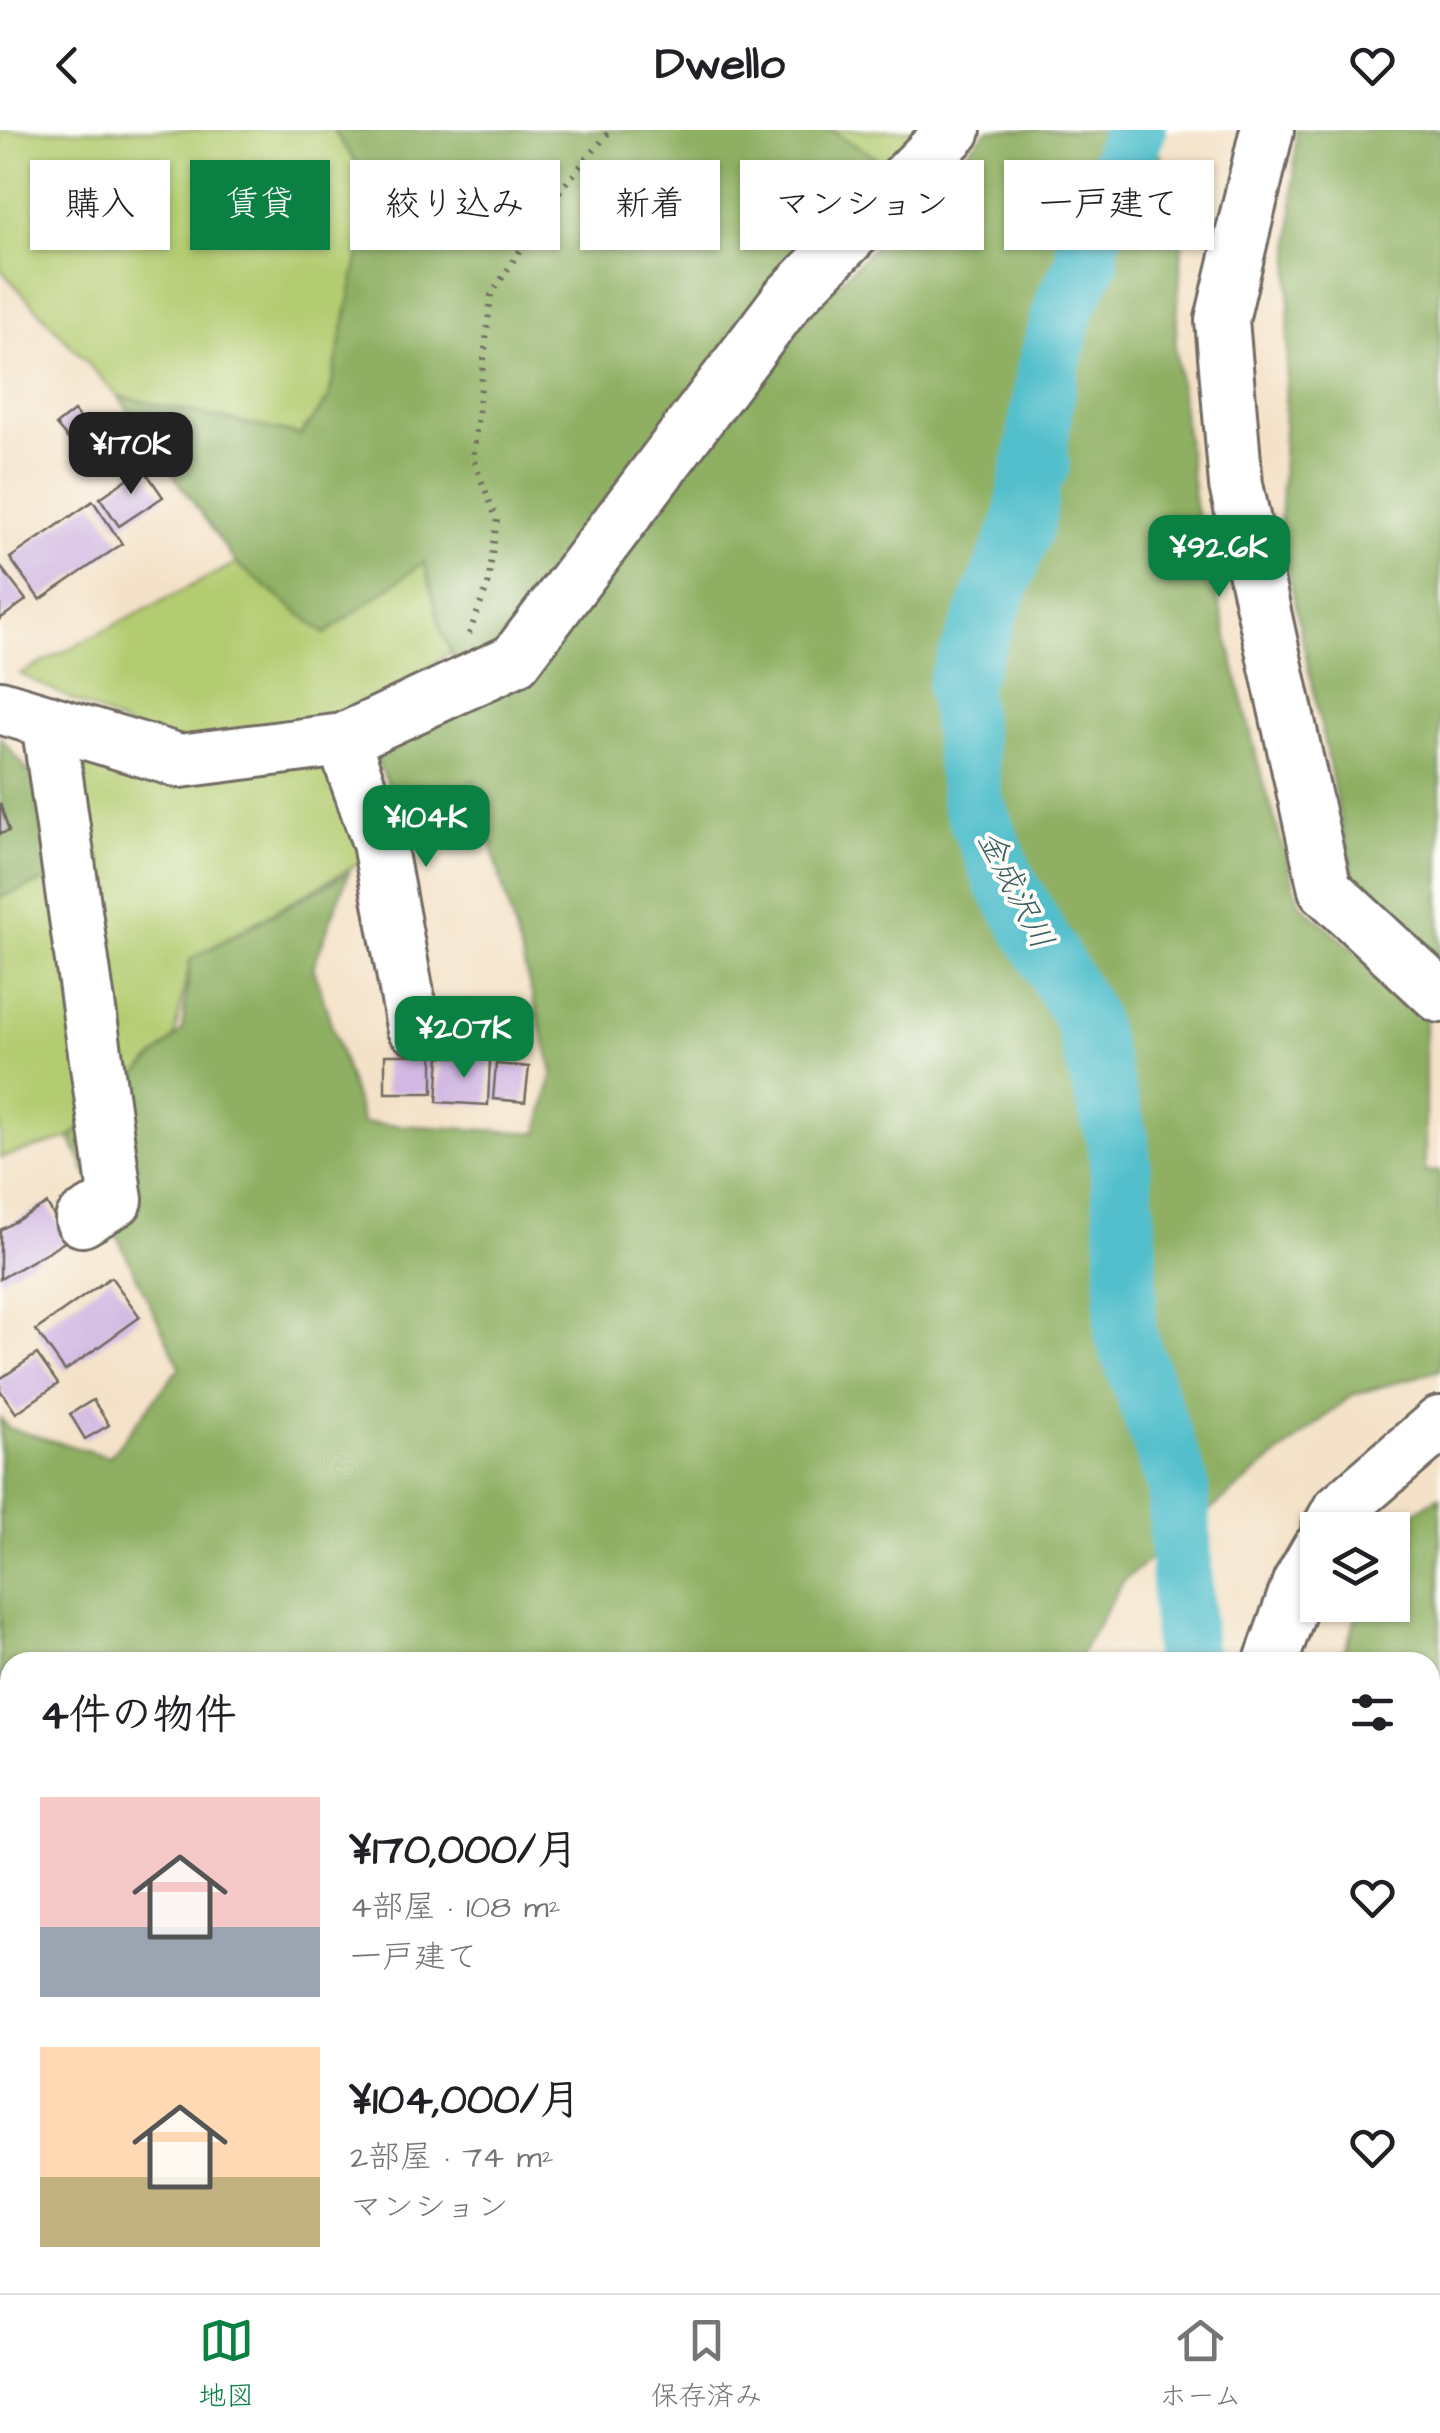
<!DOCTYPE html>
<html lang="ja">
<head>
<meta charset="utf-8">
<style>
  :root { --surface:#fff; --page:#f6f6f6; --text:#202124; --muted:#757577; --line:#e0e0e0; --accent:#0b8043 }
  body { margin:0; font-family:"Architects Daughter","Klee One",sans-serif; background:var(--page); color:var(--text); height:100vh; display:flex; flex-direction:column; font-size:38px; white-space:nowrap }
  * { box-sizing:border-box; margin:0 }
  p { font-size:32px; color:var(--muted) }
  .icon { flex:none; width:55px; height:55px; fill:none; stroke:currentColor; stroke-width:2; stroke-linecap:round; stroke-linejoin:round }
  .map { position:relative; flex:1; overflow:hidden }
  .panel { position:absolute; left:0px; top:1522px; width:1440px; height:642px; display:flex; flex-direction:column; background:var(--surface); border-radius:30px 30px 0 0; box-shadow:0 2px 8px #0004 }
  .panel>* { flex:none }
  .top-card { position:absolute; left:30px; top:30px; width:1380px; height:90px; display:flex; gap:20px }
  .controls { position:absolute; left:1300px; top:1382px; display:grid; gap:20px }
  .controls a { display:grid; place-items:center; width:110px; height:110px; border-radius:0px; background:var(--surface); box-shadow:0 2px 8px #0004; font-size:50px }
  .price { position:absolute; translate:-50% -85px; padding:0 22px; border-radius:20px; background:var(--accent); color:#fff; font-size:32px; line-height:65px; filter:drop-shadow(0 2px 5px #0008) }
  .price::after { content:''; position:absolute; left:50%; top:60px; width:30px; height:22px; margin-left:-15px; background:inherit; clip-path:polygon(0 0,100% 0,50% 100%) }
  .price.selected { background:#222; color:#fff }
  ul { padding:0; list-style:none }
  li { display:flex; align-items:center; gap:30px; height:250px; padding:0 40px }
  li span { display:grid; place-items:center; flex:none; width:280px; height:200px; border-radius:0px; color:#555 }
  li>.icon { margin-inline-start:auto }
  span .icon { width:120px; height:120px; fill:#fffc; stroke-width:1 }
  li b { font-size:42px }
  h2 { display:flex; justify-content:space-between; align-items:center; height:120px; padding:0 40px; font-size:42px }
  .chip { padding:0 35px; border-radius:0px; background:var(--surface); box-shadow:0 2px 8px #0004; font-size:35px; line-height:90px }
  .chip.selected { background:var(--accent); color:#fff }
  header { display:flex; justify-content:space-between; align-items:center; height:130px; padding:0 40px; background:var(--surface); font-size:45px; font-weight:800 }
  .menu { display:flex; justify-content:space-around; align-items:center; height:140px; border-top:2px solid var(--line); background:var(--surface); font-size:28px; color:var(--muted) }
  .menu a { display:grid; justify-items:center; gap:5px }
  .menu .selected { color:var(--accent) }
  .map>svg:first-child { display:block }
  .green { fill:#b4cc71; stroke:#707c4e; stroke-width:2.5 }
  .forest { fill:#8fb063; stroke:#5d6e47; stroke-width:2.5 }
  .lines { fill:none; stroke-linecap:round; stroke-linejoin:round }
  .river { stroke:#53bfcc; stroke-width:62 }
  .building { fill:#d2b8e2 }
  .minor-casing { stroke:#716b62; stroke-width:58 }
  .path { stroke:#716b62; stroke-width:6; stroke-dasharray:2.5 8; stroke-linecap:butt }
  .minor { stroke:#fff; stroke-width:52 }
  .rail { stroke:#2b2b2b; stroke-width:8; stroke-dasharray:15 8; stroke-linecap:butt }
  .labels { text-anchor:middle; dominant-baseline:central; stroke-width:8; stroke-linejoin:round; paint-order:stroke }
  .water-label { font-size:32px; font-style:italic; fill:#395f63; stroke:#fdfcf7 }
</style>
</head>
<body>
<header><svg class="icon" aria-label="back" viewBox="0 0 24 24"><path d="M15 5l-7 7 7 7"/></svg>Dwello<svg class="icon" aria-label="heart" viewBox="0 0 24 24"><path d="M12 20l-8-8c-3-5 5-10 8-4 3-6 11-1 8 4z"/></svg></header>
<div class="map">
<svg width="1440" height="2163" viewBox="0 0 1440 2163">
  <rect width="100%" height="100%" fill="#fdfcf7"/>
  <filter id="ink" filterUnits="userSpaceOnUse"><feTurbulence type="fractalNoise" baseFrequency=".01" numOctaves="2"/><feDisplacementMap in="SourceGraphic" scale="20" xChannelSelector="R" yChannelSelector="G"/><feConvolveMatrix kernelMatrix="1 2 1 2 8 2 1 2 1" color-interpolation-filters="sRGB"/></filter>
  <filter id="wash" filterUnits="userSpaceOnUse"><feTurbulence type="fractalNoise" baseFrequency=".0048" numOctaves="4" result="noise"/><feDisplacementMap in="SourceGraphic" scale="40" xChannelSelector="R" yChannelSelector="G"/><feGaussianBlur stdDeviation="2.25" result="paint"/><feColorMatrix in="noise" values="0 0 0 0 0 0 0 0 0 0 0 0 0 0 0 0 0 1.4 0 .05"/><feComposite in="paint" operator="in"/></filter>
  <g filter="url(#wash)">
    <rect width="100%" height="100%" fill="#f4e2c8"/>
    <path class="green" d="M0,0H333L373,57L329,268L300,305L118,266L0,139Z
      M830,0H923L899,41Z
      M426,422L451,522L347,595L176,620L20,544L236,433L325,504Z
      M67,609L334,625L371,726L190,830L174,909L115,965L79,739L102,731L72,694Z
      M57,747L95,984L70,1008L0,1028V767Z"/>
    <path class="forest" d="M333,0H830L899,41L465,554L442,503L424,432L325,504L236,433L118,266L301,305L329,268L373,57Z
      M988,0H1149L1184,86L1175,218L1195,375L1258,633L1300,774L1425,880V1042L1440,1041V1240L1352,1265L1123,1451L1076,1532H10V2155H654L638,2163H0V1288L8,1298L109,1327L180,1237L70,1008L182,901L190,830L349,742L313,837L363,993L538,1003L553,942L474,650L408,698L372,620L486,571L816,176Z
      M1296,0H1440V828L1353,747L1280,404Z
      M0,607L102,731L0,767Z
      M1440,1366V2058L1430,2060V1532H1340L1361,1475H1392L1393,1406L1399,1392Z"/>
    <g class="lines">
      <path class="river" d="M1135,0L1086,118L1088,131L1067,170L1047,241L1035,329L1039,335L1032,339L1024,393L958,555L972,670L1005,751L1084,887L1118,1011L1127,1116L1125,1203L1178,1355L1185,1532
        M1056,2155L1057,2163
        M1405,2163L1422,2155"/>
    </g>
    <g id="blocks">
      <path class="building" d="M74,281L86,296L69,310L56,295Z
        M143,338L163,367L119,396L100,368Z
        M93,371L122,414L40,470L10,428Z
        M0,436L26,470L0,489Z
        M0,673L9,701L0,704Z
        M385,925H433V963H385Z
        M440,926L490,929L488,975L437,972Z
        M496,934L529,937L525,972L493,969Z
        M47,1074L68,1110L0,1149V1100Z
        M111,1147L140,1187L65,1241L36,1200Z
        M37,1224L58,1254L16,1283L0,1260V1249Z
        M93,1270L109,1295L85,1309L70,1284Z"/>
    </g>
  </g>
  <g filter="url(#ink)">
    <use href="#blocks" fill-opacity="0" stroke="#716b62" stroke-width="2.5"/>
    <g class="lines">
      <g class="minor-casing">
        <path id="minor" d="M1267,0L1222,190L1236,355L1325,759L1440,866
          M0,577L180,631L343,610L515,530L788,169L954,0
          M48,591L116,1070L82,1090
          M343,610L379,713L413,896
          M1328,1400L1339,1380L1440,1293
          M1271,1532L1299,1453L1318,1420"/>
      </g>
      <path class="path" d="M469,504L488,455L497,390L473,329L491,165L554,68L611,0"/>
      <use href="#minor" class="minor"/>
      <path class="rail" d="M1430,2116L1440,2119
        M742,2163L765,2155"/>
    </g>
  </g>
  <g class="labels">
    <g class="water-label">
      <text transform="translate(1015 760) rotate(63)">金成沢川</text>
    </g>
  </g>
</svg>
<div class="controls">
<a><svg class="icon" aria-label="layers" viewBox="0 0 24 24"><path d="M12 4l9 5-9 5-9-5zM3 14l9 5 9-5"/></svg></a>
</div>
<b class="price selected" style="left:131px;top:367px">¥170K</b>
<b class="price" style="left:1219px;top:470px">¥92.6K</b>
<b class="price" style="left:426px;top:740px">¥104K</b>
<b class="price" style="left:464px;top:951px">¥207K</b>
<div class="top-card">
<a class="chip">購入</a>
<a class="chip selected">賃貸</a>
<a class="chip">絞り込み</a>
<a class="chip">新着</a>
<a class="chip">マンション</a>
<a class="chip">一戸建て</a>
</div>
<section class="panel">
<h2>4件の物件<svg class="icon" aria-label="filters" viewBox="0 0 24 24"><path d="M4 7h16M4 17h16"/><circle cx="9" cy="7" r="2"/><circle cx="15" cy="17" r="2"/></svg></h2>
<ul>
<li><span style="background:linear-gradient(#f6c9c9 65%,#9aa5b1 0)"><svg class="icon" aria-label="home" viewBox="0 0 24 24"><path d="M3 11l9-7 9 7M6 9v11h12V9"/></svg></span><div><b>¥170,000/月</b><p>4部屋 · 108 m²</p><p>一戸建て</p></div><svg class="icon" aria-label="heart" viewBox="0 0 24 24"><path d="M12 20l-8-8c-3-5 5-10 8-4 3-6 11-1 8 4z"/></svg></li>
<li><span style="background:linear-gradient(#ffd9b3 65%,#c2b280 0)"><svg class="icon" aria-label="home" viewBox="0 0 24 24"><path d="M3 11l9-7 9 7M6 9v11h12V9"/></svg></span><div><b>¥104,000/月</b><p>2部屋 · 74 m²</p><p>マンション</p></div><svg class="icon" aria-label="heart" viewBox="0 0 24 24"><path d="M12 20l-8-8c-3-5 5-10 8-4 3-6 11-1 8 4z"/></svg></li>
</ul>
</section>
</div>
<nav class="menu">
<a class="selected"><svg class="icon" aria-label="map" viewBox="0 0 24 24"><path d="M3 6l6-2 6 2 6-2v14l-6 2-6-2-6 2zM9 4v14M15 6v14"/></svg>地図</a>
<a><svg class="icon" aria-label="saved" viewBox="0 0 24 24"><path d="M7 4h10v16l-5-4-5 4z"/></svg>保存済み</a>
<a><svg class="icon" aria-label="home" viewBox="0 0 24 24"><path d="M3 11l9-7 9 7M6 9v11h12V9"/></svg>ホーム</a>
</nav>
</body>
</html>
